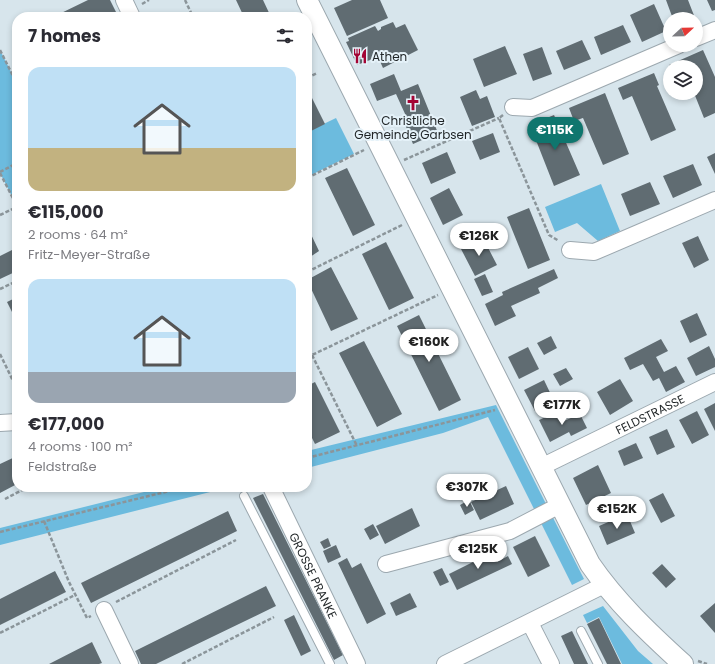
<!DOCTYPE html>
<html lang="en">
<head>
<meta charset="utf-8">
<style>
  :root { --surface:#fff; --page:#f7f7f7; --text:#2b2b33; --muted:#7c7c81; --accent:#0f766e }
  body { margin:0; font-family:Poppins,sans-serif; background:var(--page); color:var(--text); height:100vh; display:flex; flex-direction:column; font-size:15px; white-space:nowrap }
  * { box-sizing:border-box; margin:0 }
  p { font-size:13px; color:var(--muted) }
  .icon { flex:none; width:22px; height:22px; fill:none; stroke:currentColor; stroke-width:2; stroke-linecap:round; stroke-linejoin:round }
  .map { position:relative; flex:1; overflow:hidden }
  .side { position:absolute; left:12px; top:12px; width:300px; height:480px; display:flex; flex-direction:column; background:var(--surface); border-radius:16px; box-shadow:0 2px 6px #0003 }
  .side>* { flex:none }
  .needle { width:26px; rotate:68deg }
  .controls { position:absolute; left:663px; top:12px; display:grid; gap:8px }
  .controls a { display:grid; place-items:center; width:40px; height:40px; border-radius:50%; background:var(--surface); box-shadow:0 2px 6px #0003; font-size:20px }
  .price { position:absolute; translate:-50% -34px; padding:0 9px; border-radius:14px; background:#fff; color:#222; font-size:13px; line-height:26px; filter:drop-shadow(0 1px 2px #0008) }
  .price::after { content:''; position:absolute; left:50%; top:24px; width:12px; height:9px; margin-left:-6px; background:inherit; clip-path:polygon(0 0,100% 0,50% 100%) }
  .price.on { background:var(--accent); color:#fff }
  ul { padding:0; list-style:none }
  li { display:grid; align-content:center; gap:8px; height:212px; padding:0 16px }
  li span { display:grid; place-items:center; height:124px; border-radius:12px; color:#555 }
  li>.icon { margin-inline-start:auto }
  span .icon { width:72px; height:72px; fill:#fffc; stroke-width:1 }
  li b { font-size:17px }
  h2 { display:flex; justify-content:space-between; align-items:center; height:48px; padding:0 16px; font-size:17px }
  .map>svg:first-child { display:block }
  .green { fill:#6cbbde }
  .building { fill:#606c72 }
  .lines { fill:none; stroke-linecap:round; stroke-linejoin:round }
  .service-casing { stroke:#9ca8af; stroke-width:10 }
  .minor-casing { stroke:#9ca8af; stroke-width:18 }
  .tertiary-casing { stroke:#9ca8af; stroke-width:22 }
  .path { stroke:#8b959a; stroke-width:2.5; stroke-dasharray:4 2; stroke-linecap:butt }
  .service { stroke:#fff; stroke-width:8 }
  .minor { stroke:#fff; stroke-width:16 }
  .tertiary { stroke:#fff; stroke-width:20 }
  .labels { text-anchor:middle; dominant-baseline:central; stroke-width:4; stroke-linejoin:round; paint-order:stroke }
  .poi-label { font-size:12px; fill:#1f2426; stroke:#e5f2f9; text-anchor:start }
  .street-label { font-size:12px; fill:#1f2426; stroke:#e5f2f9 }
</style>
</head>
<body>
<div class="map">
<svg width="715" height="664" viewBox="0 0 715 664">
  <rect width="100%" height="100%" fill="#d7e5ec"/>
  <path class="green" d="M0,50L17,84V206L0,173Z
    M336,118L354,154L307,177V132Z
    M601,184L620,231L598,241L577,223L555,232L545,207Z
    M496,405L584,579L572,585L488,417L443,433L307,468V451Z
    M164,487H230L0,545V528Z
    M603,606L638,651L653,664H622L599,617L587,623L583,615Z"/>
  <path class="building" d="M88,0H110L118,16L114,17H53Z
    M236,0H263L271,17H244Z
    M352,0H380L388,18L347,36L334,8Z
    M666,0H688L695,18L673,19Z
    M707,0H715V10L712,11Z
    M654,4L666,31L642,42L630,15Z
    M393,22L396,28L405,24L418,50L383,68L378,57L357,65L346,42L349,41L348,38L375,26L378,31L381,29V27Z
    M623,25L631,42L601,55L594,37Z
    M582,40L591,59L564,70L556,51Z
    M505,46L517,74L484,87L473,59Z
    M542,47L552,74L533,81L523,54Z
    M703,50L715,77V113L704,118L694,93H696V67H670L669,65Z
    M654,73L659,85L657,86L676,130L651,141L632,96L623,100L618,88Z
    M394,74L401,91L418,84L438,133L413,144L402,117L406,116L396,94L377,101L370,84Z
    M476,90L480,99L487,96L495,117L472,126L460,97Z
    M605,93L629,154L603,165L583,118L574,121L569,108Z
    M312,98L325,124L307,133V100Z
    M554,115L580,175L554,186L530,125Z
    M493,133L500,152L480,160L472,141Z
    M447,152L456,173L431,184L422,163Z
    M715,153V174L707,157Z
    M693,164L702,185L673,198L663,176Z
    M347,168L375,225L353,236L325,178Z
    M650,182L660,204L630,216L621,194Z
    M449,188L463,215L443,225L430,198Z
    M529,208L550,260L528,269L507,217Z
    M307,226L319,251L307,259Z
    M698,236L709,260L694,268L682,243Z
    M483,238L497,265L475,276L461,249Z
    M386,242L414,298L389,310L362,254Z
    M16,248L17,271L0,279V256Z
    M331,267L358,319L331,331L307,280Z
    M554,269L558,278L538,288L540,293L511,306L516,316L495,326L485,304L503,295L502,292Z
    M485,274L493,292L482,296L474,279Z
    M17,297V322L7,302Z
    M697,313L707,335L690,343L680,321Z
    M419,315L461,400L439,411L397,326Z
    M551,336L557,348L544,355L537,343Z
    M661,339L668,351L656,357L664,372L676,366L685,382L666,392L659,378L653,381L643,364L630,370L624,358Z
    M364,341L402,414L377,427L339,353Z
    M709,346L715,359V367L696,376L687,358Z
    M528,347L539,369L519,379L508,357Z
    M566,368L573,379L560,386L553,374Z
    M620,379L633,401L610,415L597,392Z
    M544,380L554,401L535,411L524,390Z
    M315,382L340,432L315,444L307,428V386Z
    M715,403V431L704,409Z
    M559,411L564,421L580,414L587,428L571,436L569,432L550,442L539,420Z
    M697,411L709,435L692,444L679,420Z
    M667,429L675,447L657,455L649,437Z
    M636,443L643,458L624,466L618,451Z
    M17,456V484L0,493V464Z
    M598,465L611,493L586,505L573,478Z
    M506,486L514,504L480,520L471,502Z
    M663,493L675,516L661,523L649,500Z
    M263,494L343,655L334,660L253,498Z
    M469,500L474,510L465,515L460,505Z
    M412,508L420,526L385,544L376,526Z
    M228,511L237,531L91,603L81,583Z
    M627,514L635,533L607,545L599,526Z
    M373,524L379,535L370,540L364,529Z
    M535,536L550,566L528,577L513,547Z
    M328,538L331,546L324,549L320,542Z
    M336,545L341,557L328,563L323,551Z
    M493,552L497,562L508,556L512,564L457,590L449,574Z
    M347,558L352,568L361,563L386,614L367,624L338,563Z
    M662,564L676,579L666,588L652,573Z
    M442,568L449,582L440,586L433,572Z
    M55,571L66,592L0,625V599Z
    M266,586L276,606L156,664H141L135,651Z
    M410,593L417,607L396,616L390,603Z
    M715,603V633L700,616Z
    M294,615L311,651L301,656L284,620Z
    M599,618L621,664H607L587,624Z
    M572,631L588,664H574L561,636Z
    M92,642L102,663L99,664H49Z"/>
  <g class="lines">
    <g class="service-casing">
      <path id="service" d="M244,496L330,664
        M581,631L598,664"/>
    </g>
    <g class="minor-casing">
      <g id="minor">
        <path d="M124,0L132,17"/>
        <path d="M696,38L715,30"/>
        <path d="M513,107L532,108L679,45"/>
        <path d="M570,250L594,252L715,200"/>
        <path d="M0,423L17,422"/>
        <path id="s1" d="M541,467L715,382"/>
        <path id="s2" d="M271,487L357,664"/>
        <path d="M386,564L510,531L560,505"/>
        <path d="M104,610L130,664"/>
        <path d="M530,623L551,664"/>
        <path d="M445,664L604,585"/>
      </g>
    </g>
    <g class="tertiary-casing">
      <path id="tertiary" d="M307,0L590,564C616,602 649,633 683,664"/>
    </g>
    <path class="path" d="M185,0L193,17
      M142,4L149,0
      M0,50L17,84
      M307,78L317,73
      M503,115L499,118L549,235L559,241
      M404,160L499,118
      M0,172L17,163
      M0,173L17,206
      M307,178L364,150
      M0,215L17,207
      M307,272L402,225
      M0,289L17,281
      M307,353L312,355L438,295
      M0,354L17,389
      M312,355L357,446
      M307,458L495,410
      M5,499L28,487
      M44,521L69,582L87,618L91,616
      M0,532L186,487
      M116,602L236,540
      M0,633L75,595
      M698,661L707,664
      M182,664L274,617"/>
    <use href="#service" class="service"/>
    <use href="#minor" class="minor"/>
    <use href="#tertiary" class="tertiary"/>
  </g>
  <defs>
    <g id="restaurant-bare" transform="scale(1.2)"><path d="M-5-6h1v4h1v-4h1v4h1v-4h1v5L-1.5 .5V6h-2V.5L-5-1ZM5-6V6H3V1.5H1.5Q1.5-4 5-6Z" fill="#a30434" stroke="#e5f2f9" stroke-width="2.5" paint-order="stroke"/></g>
    <g id="church-bare" transform="scale(1.2)"><path d="M-1.2-6h2.4v3.5h3.3v2.4h-3.3V6h-2.4V-.1h-3.3v-2.4h3.3Z" fill="#a30434" stroke="#e5f2f9" stroke-width="2.5" paint-order="stroke"/></g>
  </defs>
  <g fill-rule="evenodd">
    <use href="#restaurant-bare" x="360" y="56"/>
    <use href="#church-bare" x="413" y="103"/>
  </g>
  <g class="labels">
    <g class="poi-label">
      <text x="372" y="56">Athen</text>
      <text x="413" y="120" text-anchor="middle">Christliche<tspan x="413" dy="14">Gemeinde Garbsen</tspan></text>
    </g>
    <g class="street-label">
      <text stroke="none"><textPath href="#s1" startOffset="121">FELDSTRASSE</textPath></text>
      <text stroke="none"><textPath href="#s2" startOffset="98">GROSSE PRANKE</textPath></text>
    </g>
  </g>
</svg>
<div class="controls">
<a><svg class="needle" viewBox="-14 -14 28 28"><path d="M0-13l5 13h-10z" fill="#e53935"/><path d="M0 13l5-13h-10z" fill="#7c7c81"/></svg></a>
<a><svg class="icon" aria-label="layers" viewBox="0 0 24 24"><path d="M12 4l9 5-9 5-9-5zM3 14l9 5 9-5"/></svg></a>
</div>
<b class="price on" style="left:555px;top:151px">€115K</b>
<b class="price" style="left:479px;top:257px">€126K</b>
<b class="price" style="left:429px;top:363px">€160K</b>
<b class="price" style="left:562px;top:426px">€177K</b>
<b class="price" style="left:467px;top:508px">€307K</b>
<b class="price" style="left:617px;top:530px">€152K</b>
<b class="price" style="left:478px;top:570px">€125K</b>
<section class="side">
<h2>7 homes<svg class="icon" aria-label="filters" viewBox="0 0 24 24"><path d="M4 7h16M4 17h16"/><circle cx="9" cy="7" r="2"/><circle cx="15" cy="17" r="2"/></svg></h2>
<ul>
<li><span style="background:linear-gradient(#bfe0f5 65%,#c2b280 0)"><svg class="icon" aria-label="home" viewBox="0 0 24 24"><path d="M3 11l9-7 9 7M6 9v11h12V9"/></svg></span><div><b>€115,000</b><p>2 rooms · 64 m²</p><p>Fritz-Meyer-Straße</p></div></li>
<li><span style="background:linear-gradient(#bfe0f5 75%,#9aa5b1 0)"><svg class="icon" aria-label="home" viewBox="0 0 24 24"><path d="M3 11l9-7 9 7M6 9v11h12V9"/></svg></span><div><b>€177,000</b><p>4 rooms · 100 m²</p><p>Feldstraße</p></div></li>
</ul>
</section>
</div>
</body>
</html>
